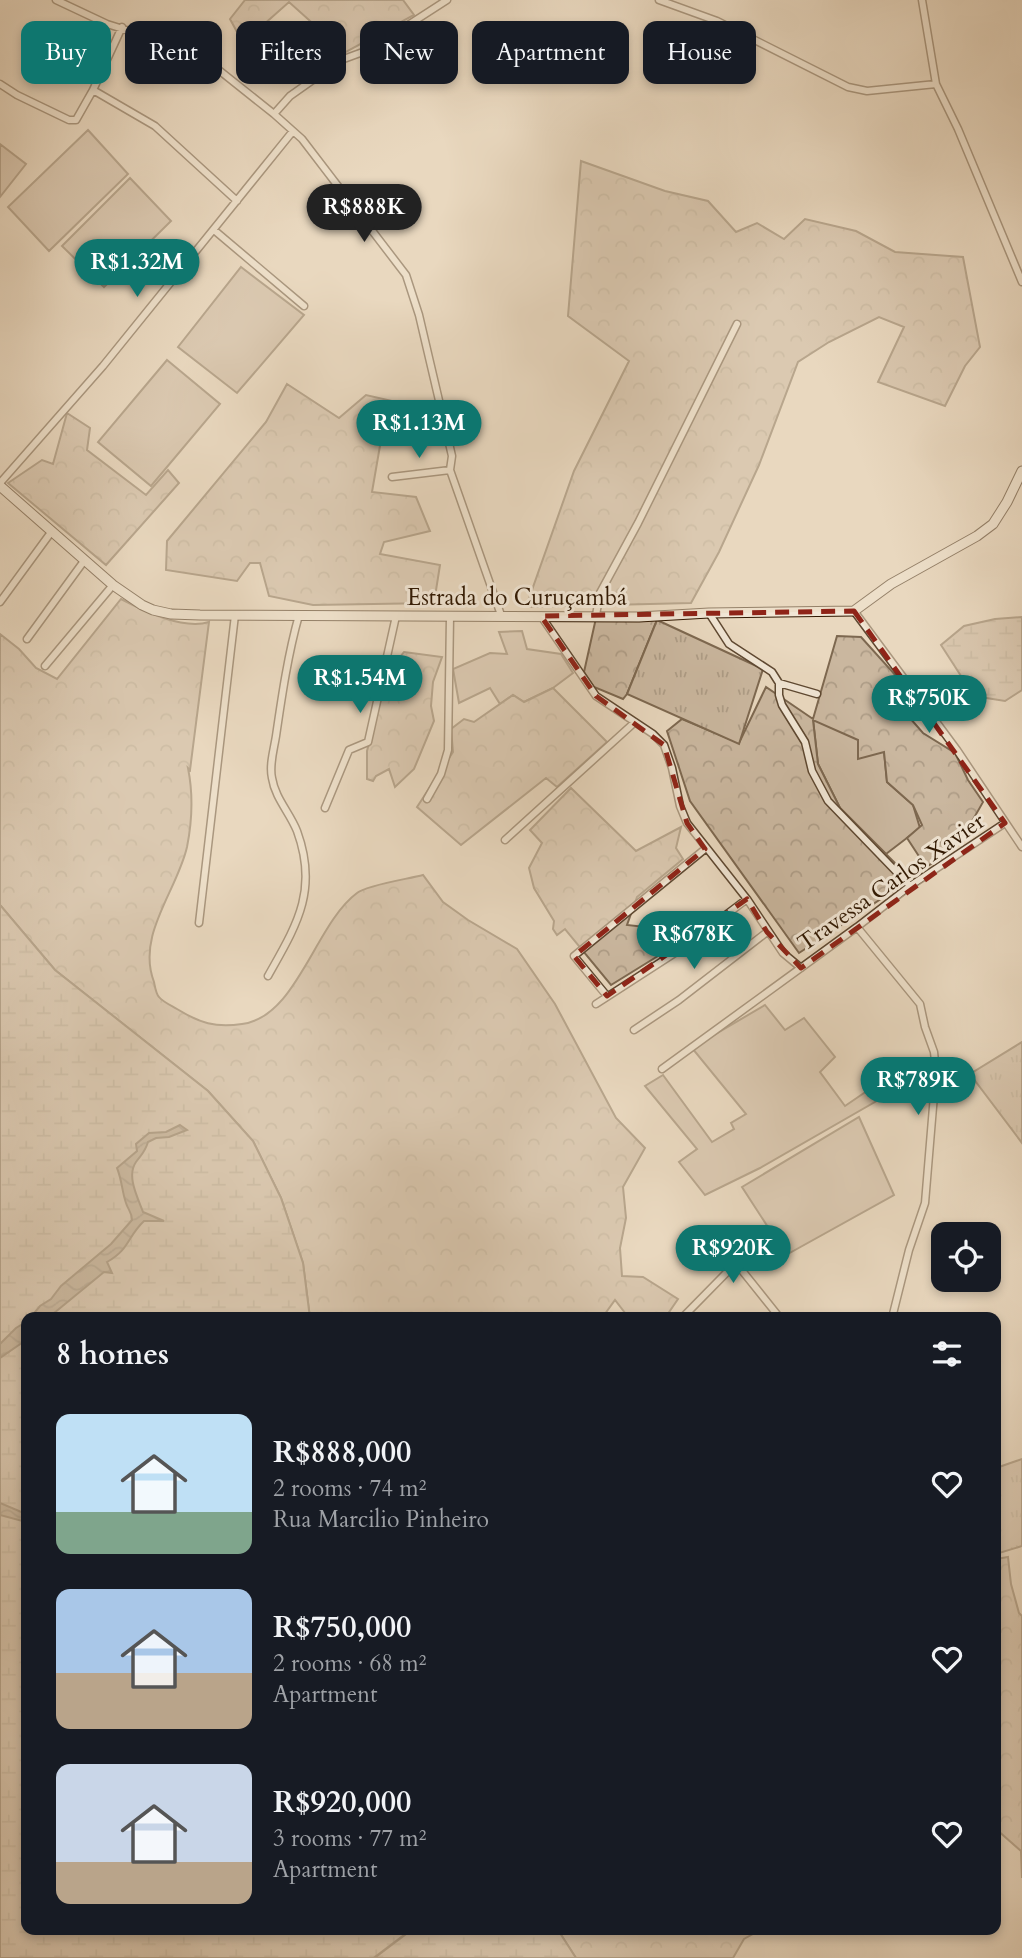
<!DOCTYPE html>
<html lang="en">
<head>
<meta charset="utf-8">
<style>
  :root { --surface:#171b24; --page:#20242c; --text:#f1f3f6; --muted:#9ea1a6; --accent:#0f766e }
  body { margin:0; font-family:Cardo,serif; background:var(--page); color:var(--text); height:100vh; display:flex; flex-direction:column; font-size:26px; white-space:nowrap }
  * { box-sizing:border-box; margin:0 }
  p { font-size:23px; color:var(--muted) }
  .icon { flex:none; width:38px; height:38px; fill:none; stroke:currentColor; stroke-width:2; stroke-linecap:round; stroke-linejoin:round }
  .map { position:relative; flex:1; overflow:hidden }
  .sheet { position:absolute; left:21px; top:1312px; width:980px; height:623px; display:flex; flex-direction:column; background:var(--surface); border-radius:14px; box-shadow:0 4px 10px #0003 }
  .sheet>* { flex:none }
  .top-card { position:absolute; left:21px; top:21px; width:980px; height:63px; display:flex; gap:14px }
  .fabs { position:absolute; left:931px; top:1222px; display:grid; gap:14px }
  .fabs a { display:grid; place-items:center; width:70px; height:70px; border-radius:14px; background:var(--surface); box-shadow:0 4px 10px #0003; font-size:35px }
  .price { position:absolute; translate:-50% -60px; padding:0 16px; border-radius:24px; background:var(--accent); color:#fff; font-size:23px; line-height:46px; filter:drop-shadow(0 2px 4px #0008) }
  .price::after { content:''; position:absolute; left:50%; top:42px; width:21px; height:16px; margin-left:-10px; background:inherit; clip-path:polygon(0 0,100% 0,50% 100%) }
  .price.active { background:#222; color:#fff }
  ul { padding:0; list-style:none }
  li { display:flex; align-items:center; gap:21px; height:175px; padding:0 35px }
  li span { display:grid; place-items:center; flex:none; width:196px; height:140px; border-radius:14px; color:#555 }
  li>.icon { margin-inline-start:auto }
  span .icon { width:84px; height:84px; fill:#fffc; stroke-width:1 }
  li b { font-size:30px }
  h2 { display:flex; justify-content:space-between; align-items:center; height:84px; padding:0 35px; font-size:30px }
  .chip { padding:0 24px; border-radius:14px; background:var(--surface); box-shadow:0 4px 10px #0003; font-size:24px; line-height:63px }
  .chip.active { background:var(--accent); color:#fff }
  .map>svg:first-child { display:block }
  .green { fill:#cab79f; stroke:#7d6850; stroke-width:2 }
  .forest { fill:url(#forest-crowns); stroke:#7d6850; stroke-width:2 }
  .wetland { fill:url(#wetland-marsh); stroke:#7d6850; stroke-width:2 }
  .park { fill:url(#park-tufts); stroke:#7d6850; stroke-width:2 }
  .water { fill:url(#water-waves); stroke:#79644d; stroke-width:2 }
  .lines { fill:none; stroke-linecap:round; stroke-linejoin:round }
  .stream { stroke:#79644d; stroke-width:2.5 }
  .street-casing { stroke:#5e4831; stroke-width:9 }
  .secondary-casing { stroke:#301802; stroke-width:11 }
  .street { stroke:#f1e6d5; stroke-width:6 }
  .secondary { stroke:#f1e6d5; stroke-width:9 }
  .marked { fill:none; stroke:#8f2418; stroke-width:5; stroke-dasharray:14 9; stroke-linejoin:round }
  .labels { text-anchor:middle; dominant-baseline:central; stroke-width:6; stroke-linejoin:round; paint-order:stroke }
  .street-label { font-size:23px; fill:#301802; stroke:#f1e6d5 }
</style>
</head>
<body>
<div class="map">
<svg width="1022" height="1958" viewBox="0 0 1022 1958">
  <defs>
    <pattern id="forest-crowns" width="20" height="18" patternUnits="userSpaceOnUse" patternTransform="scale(1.75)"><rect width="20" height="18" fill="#cab79f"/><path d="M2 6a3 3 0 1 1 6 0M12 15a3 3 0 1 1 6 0" fill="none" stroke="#ae9d87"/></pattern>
    <pattern id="wetland-marsh" width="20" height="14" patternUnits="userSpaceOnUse" patternTransform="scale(1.75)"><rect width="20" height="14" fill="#cab79f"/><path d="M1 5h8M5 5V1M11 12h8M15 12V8" fill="none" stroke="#ae9d87"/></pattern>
    <pattern id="park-tufts" width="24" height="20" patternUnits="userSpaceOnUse" patternTransform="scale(1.75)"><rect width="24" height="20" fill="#cab79f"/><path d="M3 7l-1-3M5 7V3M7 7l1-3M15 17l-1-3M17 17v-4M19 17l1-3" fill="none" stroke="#ae9d87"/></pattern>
    <pattern id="water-waves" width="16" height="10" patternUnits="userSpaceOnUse" patternTransform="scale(1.75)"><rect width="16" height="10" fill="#aa977f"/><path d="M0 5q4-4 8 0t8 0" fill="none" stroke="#8b7a66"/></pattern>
  </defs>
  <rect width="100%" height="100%" fill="#e9d8bf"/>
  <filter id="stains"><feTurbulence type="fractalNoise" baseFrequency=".00286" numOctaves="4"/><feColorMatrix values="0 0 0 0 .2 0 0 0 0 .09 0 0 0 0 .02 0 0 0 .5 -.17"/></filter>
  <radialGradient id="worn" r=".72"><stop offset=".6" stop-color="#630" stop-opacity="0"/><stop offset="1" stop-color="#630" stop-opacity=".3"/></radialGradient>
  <path class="green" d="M88,130L128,174L49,251L8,207Z
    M0,144L26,164L0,197Z
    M130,178L171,221L104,287L62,246Z
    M241,267L304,315L237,393L178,347Z
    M167,360L220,404L151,486L98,442Z
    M522,631L527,649L561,654L573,673L553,688L524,702L513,695L500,704L490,688L459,703L453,669L490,653L507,654L499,632Z
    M813,719L884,751L887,782L913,805L920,828L886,854L840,808L818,764Z
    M765,1005L785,1030L804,1018L835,1057L820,1072L845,1106L892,1074L901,1087L760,1168L705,1195L679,1162L697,1149L645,1086L663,1075L712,1142L734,1129L731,1123L746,1114L692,1048Z
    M859,1117L894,1195L786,1255L742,1187Z"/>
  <path class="forest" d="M245,0H403L414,15L322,65L310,47L319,29L289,2L243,43L230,19Z
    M581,161L665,191L708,201L736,232L757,223L784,239L805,219L856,231L895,252L963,257L980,347L965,366L945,406L878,382L904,327L879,317L829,342L798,362L759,465L719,552L691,603L526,607L574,471L629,361L568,316Z
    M287,384L339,418L366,395L410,405L415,421L381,440L372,492L416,497L430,531L384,542L380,554L440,565L434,603L313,605L269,596L260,563H250L237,581L166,570L167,541L266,422Z
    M67,413L90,428L87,450L146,495L168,470L179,483L106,565L8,483L42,460L53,464Z
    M121,599C144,611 183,630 209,622L190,770L188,768C193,793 192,822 187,847C177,891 136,935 154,982C155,987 156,994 159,997C163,1002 172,1006 177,1009C200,1023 215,1028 242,1024C297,1017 315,924 357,893C367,885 408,879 423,875L443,902L468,920L517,949L555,1004L616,1118L645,1148L623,1187L626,1218L620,1248L622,1276L643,1277L678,1299L665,1318H629L615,1300L602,1318H310L303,1263L281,1198L253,1141L208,1091L55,970L0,905V634L19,649L36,668L57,679Z
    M596,618L657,620L627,694L623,699L594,687L584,672Z
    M837,636L861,637L898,678L887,692L923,733L955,753L968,780L983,802C967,831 956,851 926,867L907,838L922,825L913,805L887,782L884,752L858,759V740L813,720L818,764L840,808L911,879L799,953L690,801L667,731L682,719L739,743L766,687L813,719Z
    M404,652L442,657L433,682L431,706L434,721L414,769L395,787L389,769L376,776L373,781L367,779V751L388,672Z
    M553,688L607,742L557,787L546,778L461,845L417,807L453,752L451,729L464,719L474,722L513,695L524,702Z
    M571,788L636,851L681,827L676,848L683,859L637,897L627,925L671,930L679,943L611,985L565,929L557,935L553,929L554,921L534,888L529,868L542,843L530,830Z
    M1008,1557L1011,1584L1019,1613L1022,1616V1878L1021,1851L996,1829V1559Z
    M558,1930H760L744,1939L733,1958H576Z"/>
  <path class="wetland" d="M1022,617V690L1005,701L974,696L941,645L964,626L995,619Z
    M0,905L55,970L208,1091L253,1141L281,1198L303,1263L310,1318H26V1930H558L576,1958H0Z"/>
  <path class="park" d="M657,620L763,669L739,744L627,694Z
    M1022,1042V1143L970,1074Z
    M1022,1459V1546L996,1554V1468Z"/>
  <path class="water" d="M180,1125L187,1130L169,1137L156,1138L148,1142C145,1152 142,1154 136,1162C126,1176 138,1198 143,1212L164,1221H144C127,1237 130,1249 107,1262L112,1273L104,1272L48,1318H30L40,1306L51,1299L61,1286L111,1244L132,1220C132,1212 128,1210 126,1203C122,1192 122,1180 117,1168L137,1151L136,1144L149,1133L166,1132Z
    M26,1322V1340L0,1358V1344L16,1328Z
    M0,1503L26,1514V1522L0,1515Z"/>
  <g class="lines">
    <path class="stream" d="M374,1958L411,1930"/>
    <g class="street-casing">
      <path id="street" d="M56,0L107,24L190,50L210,63L274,114L302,139L406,275L419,315L452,456L450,470L501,615
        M659,0L717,21L848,87L867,91L936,84
        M922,0L936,84L958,129L1022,282
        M0,84L17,95L69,120H76L93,90L155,126L237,201
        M93,90L122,27
        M274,114L290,96L341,60L371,49L447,0
        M214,230L304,306
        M392,477L450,470
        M0,483L103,366L293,131
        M0,602L52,531
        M854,611L957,750L1022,847
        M709,613L729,644L772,672L779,683V695L782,705L805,742L812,771L828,801L910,886
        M596,615L600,593L638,523L737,324
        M541,616L596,696L653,734L664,745L672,768L680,806L687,823L747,899L783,953L801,968
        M27,639L84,561
        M45,666L113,585
        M779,683L817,694
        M427,799L441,774L448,750L450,617
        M325,808L349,750L368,742L396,616
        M505,840L635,722
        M199,923L235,615
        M857,927L920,1004L925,1027L934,1052L936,1071L925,1203L909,1250L892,1318
        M268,976C296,926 319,891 297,831C290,813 275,798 272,778C269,765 274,749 276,736C282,695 288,654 299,615
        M607,996L574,956L705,849
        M596,1004L678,951L747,899
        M634,1030L679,1000L767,932
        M662,1069L857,927L910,886L1005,823
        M682,1318L736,1263L780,1318"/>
    </g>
    <g class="secondary-casing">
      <path id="secondary" d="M0,486L113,585L142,605L153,610L171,614L200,615L639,617L709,613L854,611L891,584L977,536L993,524L1007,502L1022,471"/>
    </g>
    <use href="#street" class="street"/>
    <use href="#secondary" class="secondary"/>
  </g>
  <path d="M0 0H1022V1958H0ZM854,611L1005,823L801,968L767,932L747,899L607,996L574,956L705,849L687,823L664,745L596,696L541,616Z" fill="#e9d8bf" fill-opacity=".55" fill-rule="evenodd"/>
  <path class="marked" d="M854,611L1005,823L801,968L767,932L747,899L607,996L574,956L705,849L687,823L664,745L596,696L541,616Z"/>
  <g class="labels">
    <g class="street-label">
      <text x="517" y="597">Estrada do Curuçambá</text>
      <text transform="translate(891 882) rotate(-35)">Travessa Carlos Xavier</text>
    </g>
  </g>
  <rect width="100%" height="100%" filter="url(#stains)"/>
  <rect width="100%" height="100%" fill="url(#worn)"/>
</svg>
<div class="fabs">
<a><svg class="icon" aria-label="locate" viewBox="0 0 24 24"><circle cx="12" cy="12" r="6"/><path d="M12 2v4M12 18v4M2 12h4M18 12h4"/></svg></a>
</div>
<b class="price active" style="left:364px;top:244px">R$888K</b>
<b class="price" style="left:137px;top:299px">R$1.32M</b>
<b class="price" style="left:419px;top:460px">R$1.13M</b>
<b class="price" style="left:360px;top:715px">R$1.54M</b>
<b class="price" style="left:929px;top:735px">R$750K</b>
<b class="price" style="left:694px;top:971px">R$678K</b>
<b class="price" style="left:918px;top:1117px">R$789K</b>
<b class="price" style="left:733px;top:1285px">R$920K</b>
<div class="top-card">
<a class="chip active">Buy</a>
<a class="chip">Rent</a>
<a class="chip">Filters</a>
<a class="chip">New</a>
<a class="chip">Apartment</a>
<a class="chip">House</a>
</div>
<section class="sheet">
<h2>8 homes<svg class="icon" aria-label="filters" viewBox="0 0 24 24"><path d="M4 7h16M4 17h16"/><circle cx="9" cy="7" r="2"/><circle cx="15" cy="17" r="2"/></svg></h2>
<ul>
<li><span style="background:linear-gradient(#bfe0f5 70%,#7fa58c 0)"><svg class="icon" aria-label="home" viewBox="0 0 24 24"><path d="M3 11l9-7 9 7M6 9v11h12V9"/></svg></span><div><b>R$888,000</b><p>2 rooms · 74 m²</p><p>Rua Marcilio Pinheiro</p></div><svg class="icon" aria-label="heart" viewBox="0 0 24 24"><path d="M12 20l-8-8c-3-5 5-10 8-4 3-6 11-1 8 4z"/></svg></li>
<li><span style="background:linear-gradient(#a9c7e8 60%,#b9a48a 0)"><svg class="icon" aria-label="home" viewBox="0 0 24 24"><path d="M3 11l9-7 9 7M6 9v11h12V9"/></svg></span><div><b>R$750,000</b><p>2 rooms · 68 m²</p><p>Apartment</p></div><svg class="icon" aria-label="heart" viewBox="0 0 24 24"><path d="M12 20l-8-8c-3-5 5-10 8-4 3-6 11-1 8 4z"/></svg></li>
<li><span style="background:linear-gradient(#c9d6e8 70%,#b9a48a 0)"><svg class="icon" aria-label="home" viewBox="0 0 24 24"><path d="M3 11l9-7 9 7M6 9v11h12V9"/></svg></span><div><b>R$920,000</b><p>3 rooms · 77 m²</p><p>Apartment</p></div><svg class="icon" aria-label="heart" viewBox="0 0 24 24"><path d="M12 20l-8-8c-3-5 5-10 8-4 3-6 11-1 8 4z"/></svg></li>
</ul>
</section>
</div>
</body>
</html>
